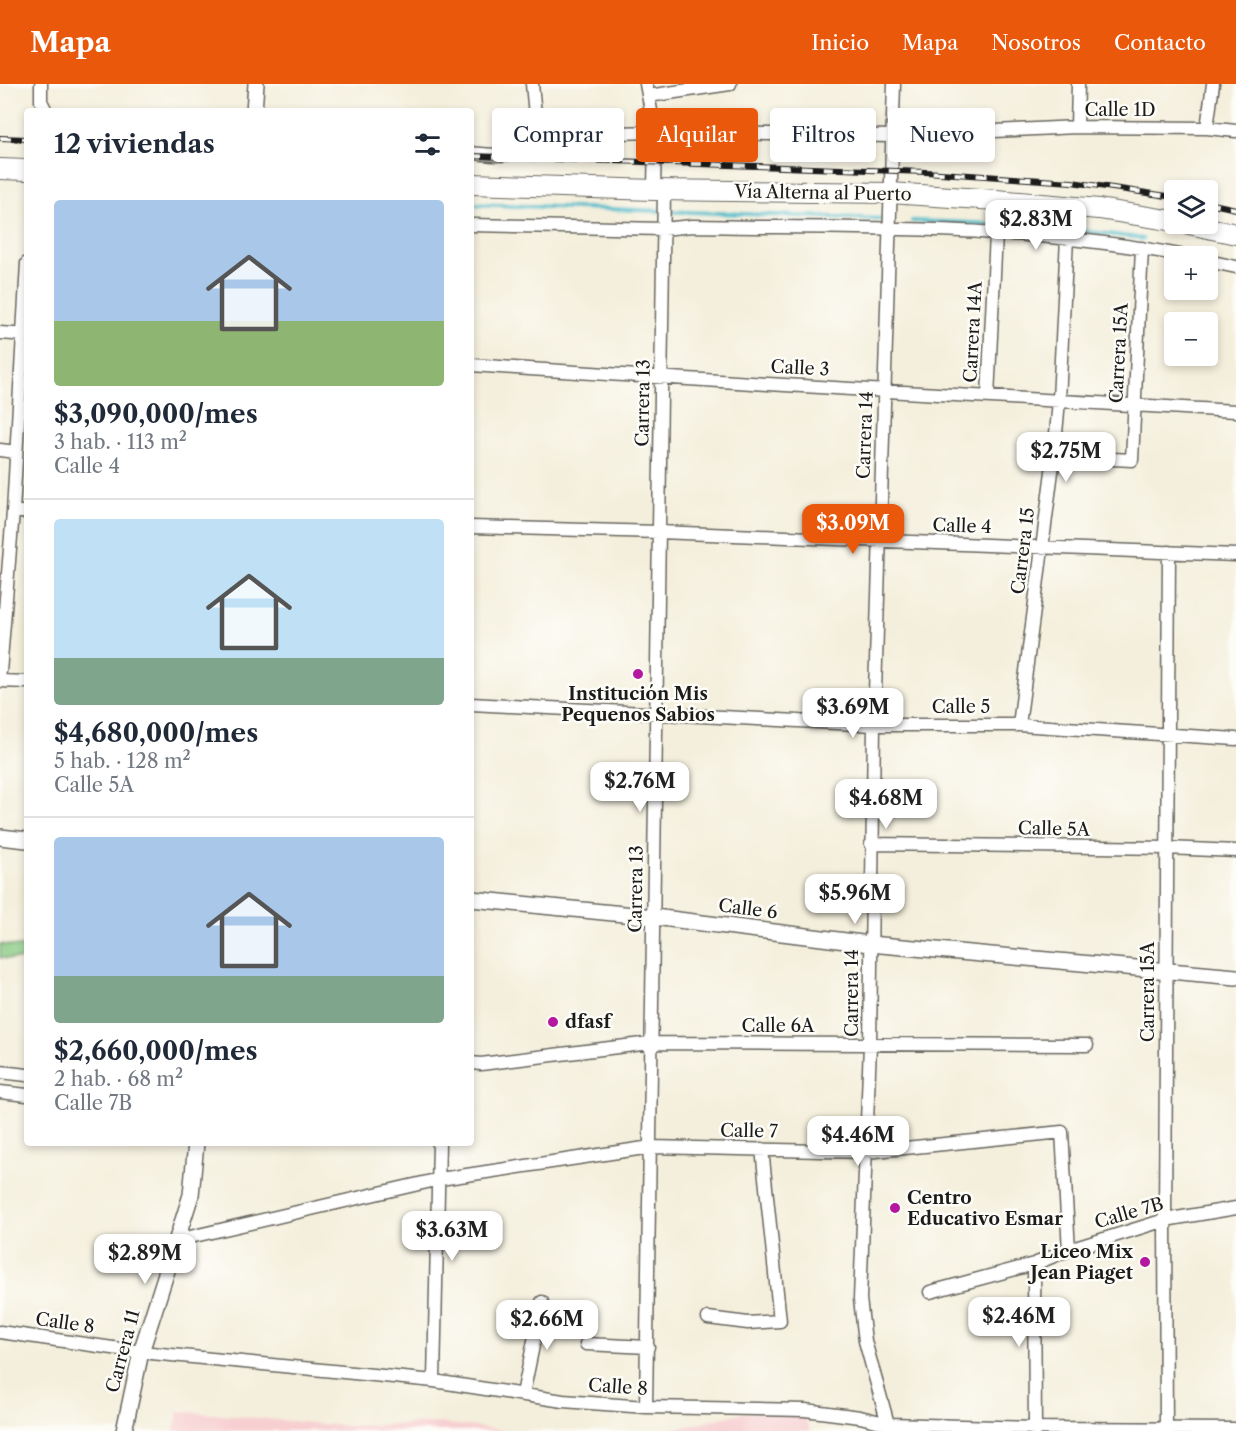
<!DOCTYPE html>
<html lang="es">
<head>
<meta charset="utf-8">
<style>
  :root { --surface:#fff; --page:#f2f2f3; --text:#1f2937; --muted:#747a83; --line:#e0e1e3; --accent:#ea580c }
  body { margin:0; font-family:"Libre Caslon Text",serif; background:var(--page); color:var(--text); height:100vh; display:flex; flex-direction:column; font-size:22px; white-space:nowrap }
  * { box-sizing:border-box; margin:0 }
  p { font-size:20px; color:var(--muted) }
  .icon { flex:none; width:33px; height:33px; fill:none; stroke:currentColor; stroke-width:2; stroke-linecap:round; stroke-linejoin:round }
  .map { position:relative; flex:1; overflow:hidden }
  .drawer { position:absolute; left:24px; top:24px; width:450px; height:1038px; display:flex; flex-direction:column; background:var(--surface); border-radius:6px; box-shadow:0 3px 9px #0003 }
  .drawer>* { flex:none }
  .guide { position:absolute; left:492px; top:24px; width:570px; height:54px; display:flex; gap:12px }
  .buttons { position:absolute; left:1164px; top:96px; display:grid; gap:12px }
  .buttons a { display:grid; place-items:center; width:54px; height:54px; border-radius:6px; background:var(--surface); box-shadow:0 3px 9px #0003; font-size:30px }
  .price { position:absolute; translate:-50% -51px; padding:0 14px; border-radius:12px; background:#fff; color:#222; font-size:20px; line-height:39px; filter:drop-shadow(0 2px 3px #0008) }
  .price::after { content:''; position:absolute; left:50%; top:36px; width:18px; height:14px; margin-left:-9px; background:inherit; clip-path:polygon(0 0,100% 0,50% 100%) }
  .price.on { background:var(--accent); color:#fff }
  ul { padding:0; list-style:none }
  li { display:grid; align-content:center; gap:12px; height:318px; padding:0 30px }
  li+li { border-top:2px solid var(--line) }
  li span { display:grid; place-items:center; height:186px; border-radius:6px; color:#555 }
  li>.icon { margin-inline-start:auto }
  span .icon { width:108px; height:108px; fill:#fffc; stroke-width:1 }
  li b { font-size:26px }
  h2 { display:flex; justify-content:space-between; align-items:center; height:72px; padding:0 30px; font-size:26px }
  .chip { padding:0 21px; border-radius:6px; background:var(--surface); box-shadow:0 3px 9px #0003; font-size:21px; line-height:54px }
  .chip.on { background:var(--accent); color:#fff }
  header { display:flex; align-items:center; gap:36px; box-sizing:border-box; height:84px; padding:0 30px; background:var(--accent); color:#fff }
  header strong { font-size:28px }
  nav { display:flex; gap:33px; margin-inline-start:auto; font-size:21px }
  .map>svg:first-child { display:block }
  .built { fill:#f7cfd1 }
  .green { fill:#86c982; stroke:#51724f; stroke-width:1.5 }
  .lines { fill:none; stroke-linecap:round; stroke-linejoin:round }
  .stream { stroke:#50bccb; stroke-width:4 }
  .minor-casing { stroke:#68665f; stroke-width:15 }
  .tertiary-casing { stroke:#68665f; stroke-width:18 }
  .primary-casing { stroke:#68665f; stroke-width:22 }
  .minor { stroke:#fff; stroke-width:12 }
  .tertiary { stroke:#fff; stroke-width:15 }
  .primary { stroke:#fff; stroke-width:20 }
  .rail-casing { stroke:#1c1c1c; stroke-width:6 }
  .rail { stroke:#fdfcf7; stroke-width:4; stroke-dasharray:11; stroke-linecap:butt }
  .poi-dot { fill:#b5179e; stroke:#fdfcf7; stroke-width:2 }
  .labels { text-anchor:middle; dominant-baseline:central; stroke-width:5; stroke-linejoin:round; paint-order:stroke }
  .street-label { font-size:18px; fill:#1c1c1c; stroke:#fdfcf7 }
  .poi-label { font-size:18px; font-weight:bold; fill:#1c1c1c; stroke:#fdfcf7; text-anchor:start }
</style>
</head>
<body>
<header>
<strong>Mapa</strong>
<nav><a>Inicio</a><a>Mapa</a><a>Nosotros</a><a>Contacto</a></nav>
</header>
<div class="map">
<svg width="1236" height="1347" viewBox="0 0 1236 1347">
  <rect width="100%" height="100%" fill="#fdfcf7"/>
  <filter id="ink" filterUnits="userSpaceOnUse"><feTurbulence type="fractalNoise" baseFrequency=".0167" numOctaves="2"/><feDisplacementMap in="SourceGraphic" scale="12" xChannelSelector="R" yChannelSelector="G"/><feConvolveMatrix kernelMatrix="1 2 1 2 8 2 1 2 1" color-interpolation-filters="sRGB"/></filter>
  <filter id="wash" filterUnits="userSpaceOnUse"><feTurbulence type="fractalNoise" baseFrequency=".008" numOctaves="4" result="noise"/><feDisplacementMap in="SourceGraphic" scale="24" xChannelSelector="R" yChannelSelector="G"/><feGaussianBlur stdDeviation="1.35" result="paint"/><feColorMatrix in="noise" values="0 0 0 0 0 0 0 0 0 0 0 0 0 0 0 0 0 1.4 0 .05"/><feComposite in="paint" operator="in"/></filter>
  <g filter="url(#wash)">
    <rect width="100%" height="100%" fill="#f4efdc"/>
    <path class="built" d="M178,1327L346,1342L440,1339L512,1347H174Z
      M745,1328L804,1330L810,1347H668Z"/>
    <path class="green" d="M0,860L27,864V876L0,874Z"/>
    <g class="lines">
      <path class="stream" d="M471,120L882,135
        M912,137C990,139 1066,143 1143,155"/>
    </g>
  </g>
  <g filter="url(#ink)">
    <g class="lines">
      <g class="minor-casing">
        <path id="minor" d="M41,0V17L46,27
          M532,0L537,51
          M646,0L655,48L654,106
          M648,12L730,0
          M1077,43L1078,0
          M1207,44L1213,0
          M471,69C500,72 517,75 537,51L655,48L892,52L1077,43L1207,44L1236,47
          M471,141L663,145L692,142C856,145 1024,140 1185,172
          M1208,177L1236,183
          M0,249L27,251
          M471,281C726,299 981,312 1236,327
          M988,313L996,150
          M0,366L16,368
          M1054,372L1132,376L1142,164
          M13,428H27
          M471,443L659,448L1236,471
          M0,588L13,428L27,179
          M0,597L27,598
          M471,620L874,641H1019L1236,655
          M1019,641L1054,372L1059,316L1067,154
          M871,760L1167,764L1236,767
          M471,979L481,980L650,959L1087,961
          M0,988L27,991
          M0,1008L27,1011
          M177,1156L440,1095L651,1063L866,1068L1062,1048L1069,1166
          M1034,1180L1035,1347
          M930,1208L1034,1180L1069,1166L1165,1136L1236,1124
          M708,1234L748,1239L780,1237L762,1065
          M0,1248L141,1268L434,1297L563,1317L646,1323L805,1326L860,1333L889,1340L1035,1344L1236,1345
          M586,1260L648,1263
          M434,1297L439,1059
          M523,1310L542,1218
          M646,1323L664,107
          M890,1347L865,1257L860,1215L870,961L874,641L894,0
          M1166,1347L1165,1136L1169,468"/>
      </g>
      <g class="tertiary-casing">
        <path id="tertiary" d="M254,27L256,0
          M0,753L27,756
          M471,815L654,833L870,860L1236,893
          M124,1347L141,1268L191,1111L196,1059"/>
      </g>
      <g class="primary-casing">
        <path id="primary" d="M0,85L27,86
          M471,100L654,106L890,109L996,116L1099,125L1174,137
          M1189,140L1236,150"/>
      </g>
      <use href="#minor" class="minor"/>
      <use href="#tertiary" class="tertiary"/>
      <use href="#primary" class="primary"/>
      <g class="rail-casing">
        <path id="rail" d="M0,54L27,55
          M471,72L926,88L1072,98L1174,113
          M1208,119L1236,125"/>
      </g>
      <use href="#rail" class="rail"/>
    </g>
  </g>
  <g class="poi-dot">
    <circle cx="638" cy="590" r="6"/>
    <circle cx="553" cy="938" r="6"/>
    <circle cx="895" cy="1124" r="6"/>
    <circle cx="1145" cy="1178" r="6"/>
  </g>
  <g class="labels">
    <g class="street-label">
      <text x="1120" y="26">Calle 1D</text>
      <text transform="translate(823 109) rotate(1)">Vía Alterna al Puerto</text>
      <text transform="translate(973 248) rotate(-87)">Carrera 14A</text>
      <text transform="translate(1119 269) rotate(-87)">Carrera 15A</text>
      <text transform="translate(800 284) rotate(3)">Calle 3</text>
      <text transform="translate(643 319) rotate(-89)">Carrera 13</text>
      <text transform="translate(865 351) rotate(-88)">Carrera 14</text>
      <text transform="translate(962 442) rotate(2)">Calle 4</text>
      <text transform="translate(1023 467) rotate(-83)">Carrera 15</text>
      <text x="961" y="623">Calle 5</text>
      <text transform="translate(1054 745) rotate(1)">Calle 5A</text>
      <text transform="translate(636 805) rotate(-89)">Carrera 13</text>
      <text transform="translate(748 825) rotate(7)">Calle 6</text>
      <text transform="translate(1148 908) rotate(-90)">Carrera 15A</text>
      <text transform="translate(852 909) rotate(-90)">Carrera 14</text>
      <text x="778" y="942">Calle 6A</text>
      <text transform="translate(749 1047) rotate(1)">Calle 7</text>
      <text transform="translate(1129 1129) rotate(-16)">Calle 7B</text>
      <text transform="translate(65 1239) rotate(8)">Calle 8</text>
      <text transform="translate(123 1267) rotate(-75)">Carrera 11</text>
      <text transform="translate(618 1303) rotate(4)">Calle 8</text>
    </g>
    <g class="poi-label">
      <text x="638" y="610" text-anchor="middle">Institución Mis<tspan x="638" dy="21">Pequenos Sabios</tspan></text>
      <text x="565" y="938">dfasf</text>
      <text x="907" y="1114">Centro<tspan x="907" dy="21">Educativo Esmar</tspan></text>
      <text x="1133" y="1168" text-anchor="end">Liceo Mix<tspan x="1133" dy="21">Jean Piaget</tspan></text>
    </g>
  </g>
</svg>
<div class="buttons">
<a><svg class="icon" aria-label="layers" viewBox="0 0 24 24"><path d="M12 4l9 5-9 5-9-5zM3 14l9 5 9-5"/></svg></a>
<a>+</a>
<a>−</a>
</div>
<b class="price" style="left:1036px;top:167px">$2.83M</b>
<b class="price" style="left:1066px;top:399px">$2.75M</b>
<b class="price on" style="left:853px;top:471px">$3.09M</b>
<b class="price" style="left:853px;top:655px">$3.69M</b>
<b class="price" style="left:640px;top:729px">$2.76M</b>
<b class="price" style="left:886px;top:746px">$4.68M</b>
<b class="price" style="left:855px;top:841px">$5.96M</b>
<b class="price" style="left:858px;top:1083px">$4.46M</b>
<b class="price" style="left:452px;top:1178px">$3.63M</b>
<b class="price" style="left:145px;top:1201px">$2.89M</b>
<b class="price" style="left:1019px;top:1264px">$2.46M</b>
<b class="price" style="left:547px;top:1267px">$2.66M</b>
<div class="guide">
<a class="chip">Comprar</a>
<a class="chip on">Alquilar</a>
<a class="chip">Filtros</a>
<a class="chip">Nuevo</a>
</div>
<section class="drawer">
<h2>12 viviendas<svg class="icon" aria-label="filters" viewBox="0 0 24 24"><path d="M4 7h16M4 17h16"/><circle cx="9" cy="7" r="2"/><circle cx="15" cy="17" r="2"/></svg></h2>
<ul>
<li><span style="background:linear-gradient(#a9c7e8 65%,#8fb573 0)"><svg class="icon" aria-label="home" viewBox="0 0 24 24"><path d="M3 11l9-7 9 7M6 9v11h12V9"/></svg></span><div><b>$3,090,000/mes</b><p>3 hab. · 113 m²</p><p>Calle 4</p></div></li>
<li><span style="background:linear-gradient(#bfe0f5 75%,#7fa58c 0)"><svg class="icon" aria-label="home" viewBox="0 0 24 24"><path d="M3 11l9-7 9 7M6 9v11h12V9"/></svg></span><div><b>$4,680,000/mes</b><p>5 hab. · 128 m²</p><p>Calle 5A</p></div></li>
<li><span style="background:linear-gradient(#a9c7e8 75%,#7fa58c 0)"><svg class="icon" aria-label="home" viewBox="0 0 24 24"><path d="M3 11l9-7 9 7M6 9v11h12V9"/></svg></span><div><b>$2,660,000/mes</b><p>2 hab. · 68 m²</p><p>Calle 7B</p></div></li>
</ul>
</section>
</div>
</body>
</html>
